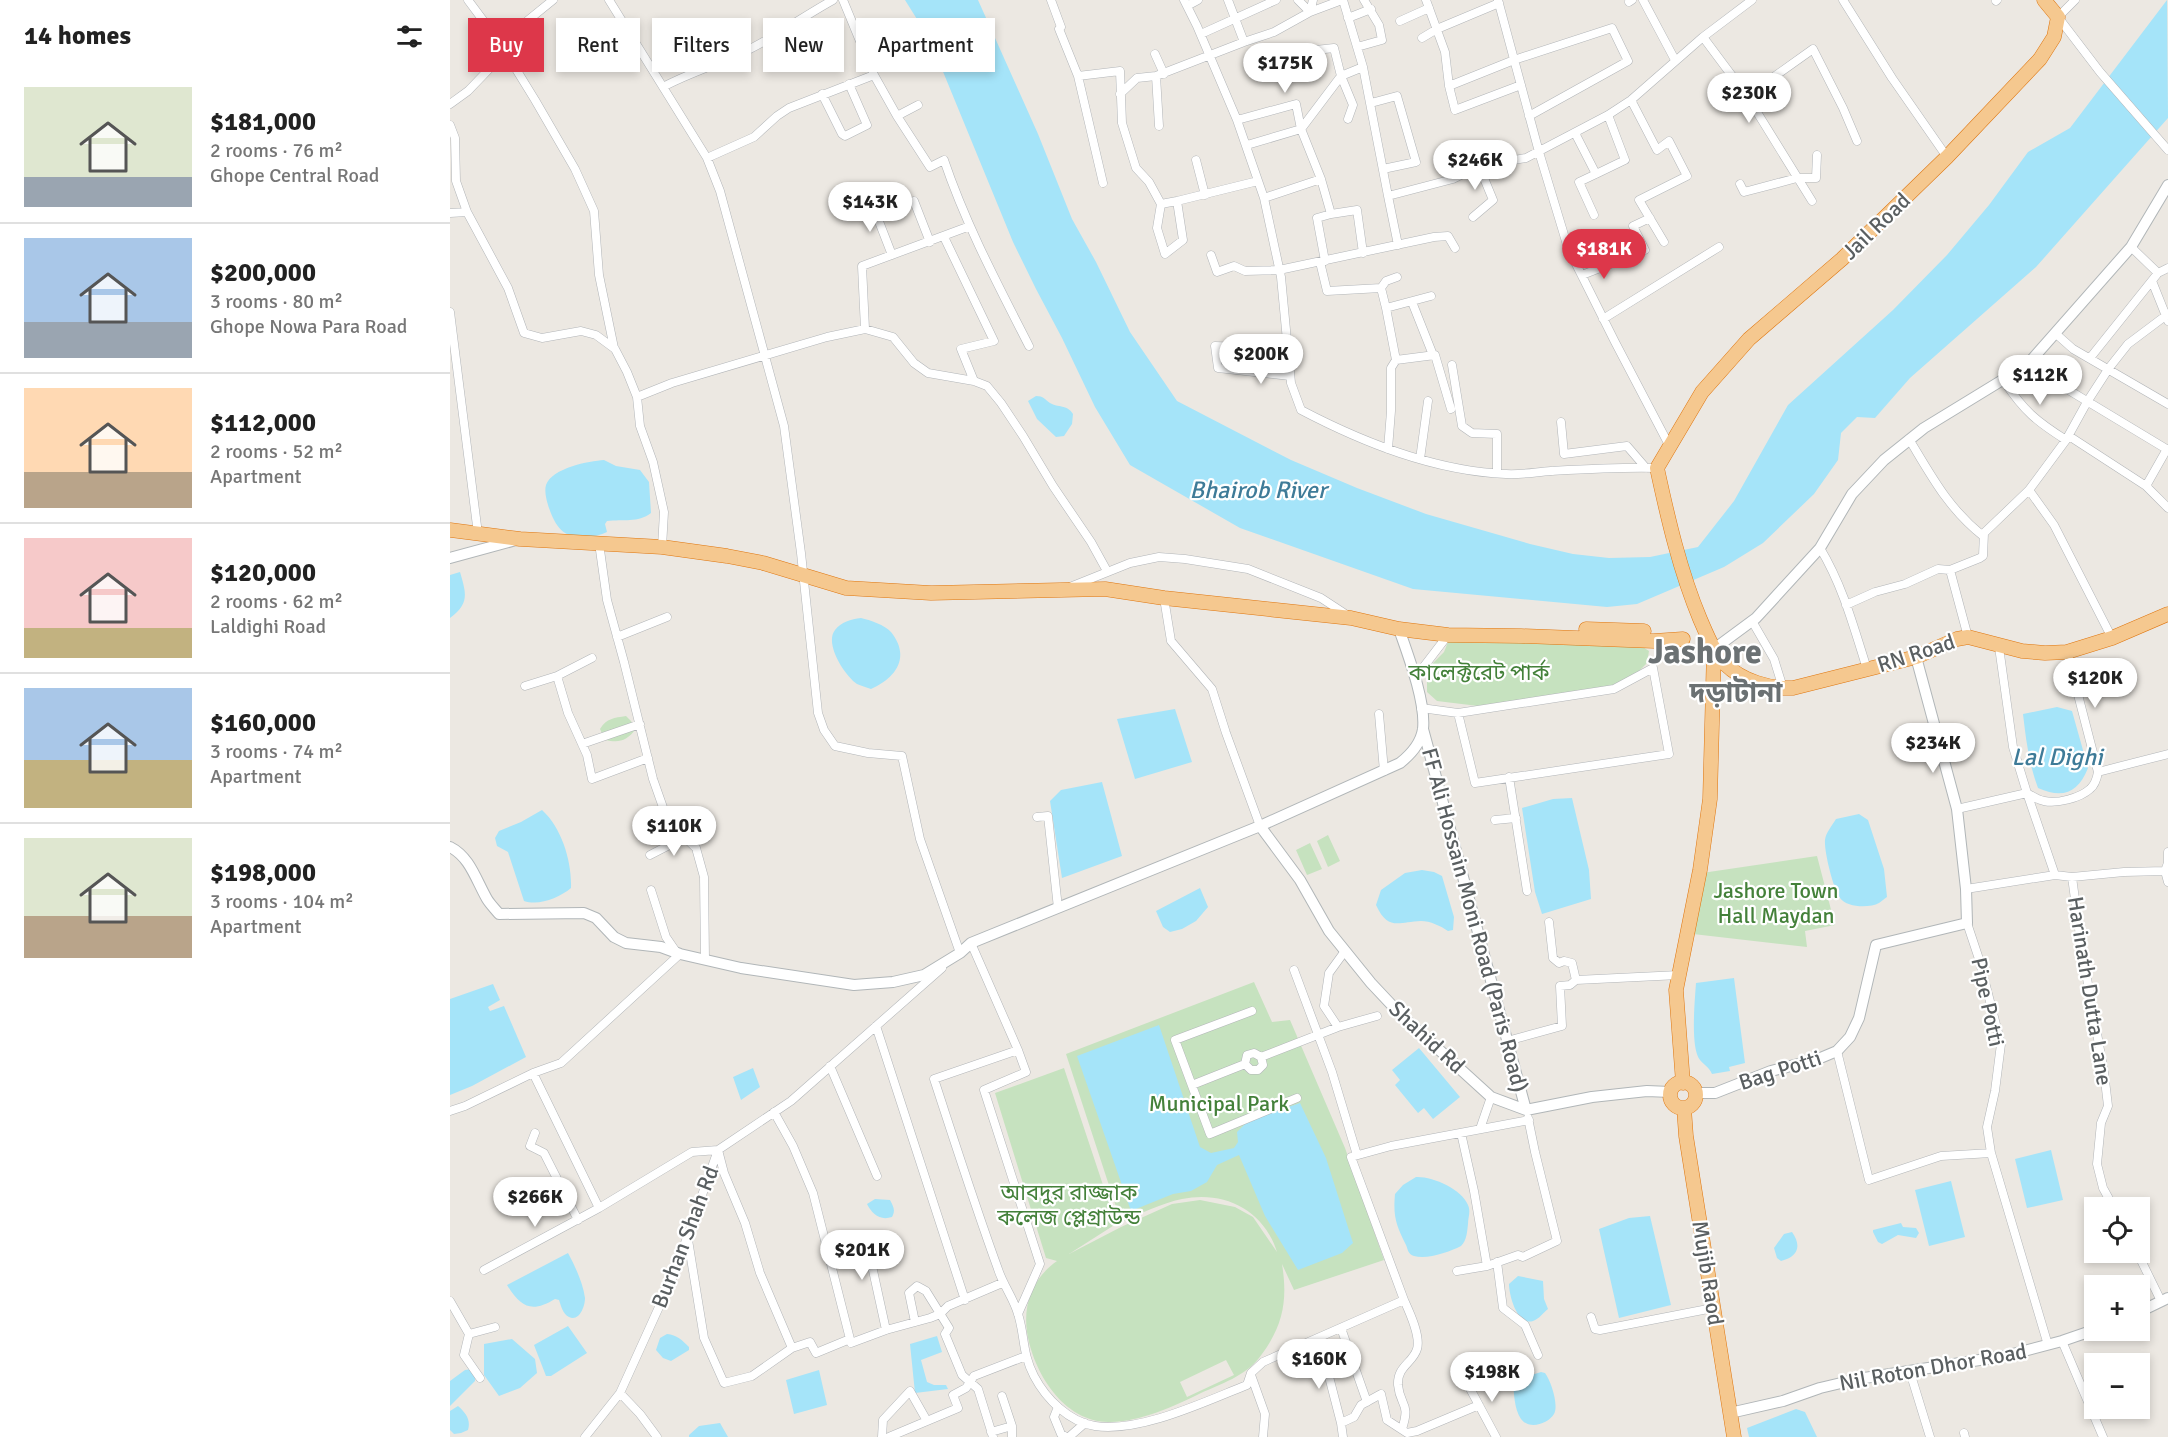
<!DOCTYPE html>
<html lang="en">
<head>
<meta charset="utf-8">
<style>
  :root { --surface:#fff; --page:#f2f2f2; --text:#222; --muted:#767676; --line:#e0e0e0; --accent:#dd374a }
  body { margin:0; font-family:Signika,"Noto Sans Bengali",sans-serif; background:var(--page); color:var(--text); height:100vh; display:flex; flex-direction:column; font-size:22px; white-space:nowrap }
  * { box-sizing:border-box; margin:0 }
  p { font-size:20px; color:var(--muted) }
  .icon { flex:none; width:33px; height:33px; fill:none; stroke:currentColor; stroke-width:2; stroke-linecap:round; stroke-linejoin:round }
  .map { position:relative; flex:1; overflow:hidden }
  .details { display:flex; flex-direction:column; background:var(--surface); width:450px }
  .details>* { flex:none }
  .banner { position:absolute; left:18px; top:18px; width:570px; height:54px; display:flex; gap:12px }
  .tools { position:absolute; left:1634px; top:1197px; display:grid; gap:12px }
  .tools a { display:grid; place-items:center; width:66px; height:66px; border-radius:0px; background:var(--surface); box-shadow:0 3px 9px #0003; font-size:30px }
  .price { position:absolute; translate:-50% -51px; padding:0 14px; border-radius:21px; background:#fff; color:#222; font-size:20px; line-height:39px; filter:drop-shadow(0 2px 3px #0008) }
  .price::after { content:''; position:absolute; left:50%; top:36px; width:18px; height:14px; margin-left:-9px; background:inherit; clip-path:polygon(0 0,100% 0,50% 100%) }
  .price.on { background:var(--accent); color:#fff }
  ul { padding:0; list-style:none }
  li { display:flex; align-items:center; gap:18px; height:150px; padding:0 24px }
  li+li { border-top:2px solid var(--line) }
  li span { display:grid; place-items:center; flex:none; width:168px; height:120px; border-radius:0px; color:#555 }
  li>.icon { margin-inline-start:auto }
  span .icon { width:72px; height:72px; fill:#fffc; stroke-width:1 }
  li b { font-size:26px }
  h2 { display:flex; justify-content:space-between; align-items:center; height:72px; padding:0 24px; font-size:26px }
  .chip { padding:0 21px; border-radius:0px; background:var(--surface); box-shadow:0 3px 9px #0003; font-size:21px; line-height:54px }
  .chip.on { background:var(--accent); color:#fff }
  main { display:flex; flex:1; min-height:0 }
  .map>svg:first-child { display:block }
  .green { fill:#c6e2bf; fill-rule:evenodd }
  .water { fill:#a5e4f9 }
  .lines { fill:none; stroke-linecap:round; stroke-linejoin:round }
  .street-casing { stroke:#b2b5b8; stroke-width:9 }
  .secondary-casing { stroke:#b1b6b8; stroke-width:12 }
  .highway-casing { stroke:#df760f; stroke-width:15 }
  .street { stroke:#fff; stroke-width:8 }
  .secondary { stroke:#fff; stroke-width:10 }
  .highway { stroke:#f5c88f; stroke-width:14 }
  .labels { text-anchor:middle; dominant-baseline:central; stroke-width:4.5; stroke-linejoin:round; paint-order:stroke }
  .street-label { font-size:22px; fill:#5a5f61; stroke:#fff }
  .park-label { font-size:22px; fill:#44813a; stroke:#fff }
  .water-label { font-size:24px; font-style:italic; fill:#3e7b98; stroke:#fff }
  .district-label { font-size:28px; font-weight:bold; fill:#6b7173; stroke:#fff }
  .town-label { font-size:34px; font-weight:bold; fill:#6b7173; stroke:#fff }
</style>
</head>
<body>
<main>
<section class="details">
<h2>14 homes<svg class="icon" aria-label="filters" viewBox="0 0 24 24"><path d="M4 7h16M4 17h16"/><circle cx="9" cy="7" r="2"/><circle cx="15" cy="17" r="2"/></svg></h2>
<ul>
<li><span style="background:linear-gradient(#dfe7d0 75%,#9aa5b1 0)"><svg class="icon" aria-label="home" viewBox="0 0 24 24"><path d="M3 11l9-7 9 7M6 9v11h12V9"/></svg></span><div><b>$181,000</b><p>2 rooms · 76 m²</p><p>Ghope Central Road</p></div></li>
<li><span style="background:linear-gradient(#a9c7e8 70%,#9aa5b1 0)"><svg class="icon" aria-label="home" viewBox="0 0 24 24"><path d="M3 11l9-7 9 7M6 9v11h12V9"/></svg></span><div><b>$200,000</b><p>3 rooms · 80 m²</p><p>Ghope Nowa Para Road</p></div></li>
<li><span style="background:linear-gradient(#ffd9b3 70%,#b9a48a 0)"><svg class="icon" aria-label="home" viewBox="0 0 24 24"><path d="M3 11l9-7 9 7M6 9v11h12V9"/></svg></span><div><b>$112,000</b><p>2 rooms · 52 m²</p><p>Apartment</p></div></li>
<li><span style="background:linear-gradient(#f6c9c9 75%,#c2b280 0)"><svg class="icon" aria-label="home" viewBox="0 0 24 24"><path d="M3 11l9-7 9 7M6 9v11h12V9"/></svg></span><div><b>$120,000</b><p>2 rooms · 62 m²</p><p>Laldighi Road</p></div></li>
<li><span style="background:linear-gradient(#a9c7e8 60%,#c2b280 0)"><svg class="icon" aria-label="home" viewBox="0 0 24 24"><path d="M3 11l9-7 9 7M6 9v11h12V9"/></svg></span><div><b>$160,000</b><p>3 rooms · 74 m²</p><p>Apartment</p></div></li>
<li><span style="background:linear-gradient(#dfe7d0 65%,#b9a48a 0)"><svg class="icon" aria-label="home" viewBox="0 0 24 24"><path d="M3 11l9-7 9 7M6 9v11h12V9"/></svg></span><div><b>$198,000</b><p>3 rooms · 104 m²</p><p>Apartment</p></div></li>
</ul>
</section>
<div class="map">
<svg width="1718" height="1437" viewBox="0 0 1718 1437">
  <rect width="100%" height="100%" fill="#ece8e2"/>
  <path class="green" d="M1000,637L1188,644L1199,651L1197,663L1187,673L1164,686L1048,705L1028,706L987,701L977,692V682L982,664L994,652Z
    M176,716L181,721L186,729C176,741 170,743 155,740L150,729C157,718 164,718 176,716Z
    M878,835L890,861L878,867L867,841Z
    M860,843L872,869L857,875L846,850Z
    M1367,856L1385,925L1355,931L1357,947L1243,934L1252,873Z
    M804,982L822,1022L840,1020L895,1148L934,1260L844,1290L832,1264C838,1301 833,1327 809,1358C795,1376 771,1384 751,1393C725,1406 689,1422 660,1422C614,1423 583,1372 577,1332C573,1303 583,1278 607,1261L596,1258L545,1093L614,1068L666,1224L619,1254L671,1227L722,1204L750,1200L785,1207L803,1217L827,1252C814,1210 774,1190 732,1199C712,1203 690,1214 671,1222L616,1054ZM776,1360L784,1375L737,1397L730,1382Z"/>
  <path class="water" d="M455,0H528L588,134L622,219L646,262L680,332L727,401L841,460L907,488L976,514L1080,544L1123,554L1159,558L1200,557L1248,547L1284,501L1338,405L1443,310L1497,255L1539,205L1578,152L1620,128L1717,0L1718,118L1586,267L1460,378L1425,418L1407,417L1391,433L1388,460L1364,494L1313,543L1274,567L1187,604L1157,607L963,589L790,528L680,465L645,407L612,338L586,289L563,242L480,40Z
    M586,396C594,396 594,399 600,403C608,408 617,404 623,414L622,424L614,436L606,437L587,419L578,401Z
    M154,460L166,466L190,470L199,482L201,513C188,523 173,519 157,521L155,524L157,532C149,536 144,536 135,537C114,538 106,528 99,508C97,502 94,492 96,485C102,468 139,461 154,460Z
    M10,572C16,593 20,603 0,618V575Z
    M411,618C420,620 435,625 441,632C461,657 446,678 421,689C416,687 411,686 407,684C395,676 374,644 385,630C391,622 401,619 411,618Z
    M1607,707L1622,711L1638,768C1628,793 1613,799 1588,788C1579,764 1576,740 1573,714Z
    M725,709L742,762L685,779L667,719Z
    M652,782L672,856L612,878L600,801L611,790Z
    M1122,798L1139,870L1141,899L1092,914L1085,892L1072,808L1103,799Z
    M92,810C112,828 122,862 121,888C109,898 89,906 74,901L58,852L47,846L45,838L49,831L71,822Z
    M1409,814L1418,820L1434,869L1437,897C1434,899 1432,901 1429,903C1420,908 1397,908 1390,898C1383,888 1374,851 1375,840C1376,832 1382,826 1386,819Z
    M972,870L984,872L992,876L1004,917L1003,930L998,931C991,926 980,921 971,921C948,922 938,931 926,905L931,890L955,873Z
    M750,888L758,907L746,921L732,929L720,932L713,927L706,911Z
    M1284,978L1295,1063L1279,1067L1280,1071L1262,1074C1259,1067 1254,1065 1250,1060C1240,1049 1245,998 1246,983Z
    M43,984L50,1000L38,1007L40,1011L54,1006L76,1057L22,1086L0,1095V999Z
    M709,1025L750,1147L761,1153L784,1148L788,1142L787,1132L798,1121L850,1103L876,1158L903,1243L892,1253L848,1270L815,1216L789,1155L767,1165L757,1182L741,1191L723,1194L681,1211L627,1056Z
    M969,1048L1010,1097L983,1119L974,1108L968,1113L945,1085L950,1080L942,1070Z
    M303,1068L310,1087L291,1100L283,1077Z
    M1601,1150L1613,1200L1577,1208L1565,1159Z
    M966,1177C982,1176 1012,1189 1018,1205C1021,1212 1018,1217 1018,1224C1017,1232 1017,1240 1011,1246C999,1252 977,1260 964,1256C958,1254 958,1250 956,1245C946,1225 943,1217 945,1194L953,1185Z
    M1501,1181L1515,1237L1479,1246L1465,1190Z
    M425,1199L440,1200C443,1206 446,1210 442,1217C430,1221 422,1214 417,1204Z
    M1200,1216L1221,1305L1169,1318L1149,1229L1179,1218Z
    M1451,1223L1453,1227L1466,1228L1469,1233L1466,1238L1448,1235L1432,1244L1428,1242L1423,1232V1230Z
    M1342,1232C1352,1246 1348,1257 1331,1261L1327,1258L1324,1248L1334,1234Z
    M118,1253C125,1266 133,1283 135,1298C135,1307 129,1322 119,1317C113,1314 111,1306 109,1300L105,1299C82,1313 71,1308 57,1285Z
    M1068,1276L1093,1281L1094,1299L1098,1309C1093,1313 1089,1319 1083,1321C1067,1326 1059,1295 1059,1284Z
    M118,1326L137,1353L101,1376H96L84,1345Z
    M217,1334C227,1335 232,1340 239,1347V1350L221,1361L213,1358L206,1350L210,1338Z
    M487,1336L492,1352L471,1360L477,1382L484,1385H496L498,1389L465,1393L460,1344Z
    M62,1339L85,1359L87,1373L70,1388L49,1396L34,1375V1344Z
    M1019 1370a12 12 0 1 1 24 0a12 12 0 1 1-24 0Z
    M22,1369L25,1374V1381L0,1406V1381L15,1370Z
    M369,1370L377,1405L344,1414L336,1380Z
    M1091,1372L1095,1373C1101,1381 1109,1405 1104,1414C1098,1424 1079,1430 1071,1419C1064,1409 1064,1393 1063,1381Z
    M8,1406C16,1413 21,1420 18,1430L11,1433L4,1434L0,1430V1411Z
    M1346,1409L1355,1412L1367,1437H1299L1297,1428Z
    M270,1423L278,1437H239V1435L249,1426Z"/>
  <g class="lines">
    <g class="street-casing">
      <path id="street" d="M18,0L50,43L85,100L125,169L144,211L149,275L164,348
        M159,0L257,158L270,191L334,426L351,553L368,713L374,730L385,746L418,753L452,756L470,839L510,953L508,955
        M601,0L611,27L609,29L628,76L653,183
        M734,0L747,26L787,120L814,198L831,277L841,383L851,410C914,443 984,471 1056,474C1071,475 1086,472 1101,471C1137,469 1171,467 1207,468
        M778,0L794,42
        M848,0L860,12L892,0
        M893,0L913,67L938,196
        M976,0L995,52L999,86L1005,110L1071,85
        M1048,0L1089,152L1118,248L1165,342L1219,445
        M1193,0L1225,60
        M1393,0L1442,78L1497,157
        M1625,0L1608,17L1650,72L1718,150
        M1546,1L1547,0
        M1179,2L1182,0
        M737,6L748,0
        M898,18L921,9
        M950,21L979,8
        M751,34L826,0
        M1253,37L1297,96L1362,201
        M972,38L987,29L1049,3
        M907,47L932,40L929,25L914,0
        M705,54L714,74
        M829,54L884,48L891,76L851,129
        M424,75L447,116L480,167L494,160C516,225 548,285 579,346
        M628,76L670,71L672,123L686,168L699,182L711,204L727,201L733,240L715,254L707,228L711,204
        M706,76L709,126
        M999,86L1064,60L1162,28L1178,61L1079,116
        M213,87C241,72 270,64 298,50C328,35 354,16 383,0
        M372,94L392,134L395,136L417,125L399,84
        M670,94L687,78L706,76L794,42L824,32L860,12L863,0
        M1297,96L1363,49L1393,108L1407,141
        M1181,100L1207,150L1219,141L1237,176L1189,200L1214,242
        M921,103L947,96L966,162L933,169
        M0,104L18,91L43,65L50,43L103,0
        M447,116L468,105
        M898,119L903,105L891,76L913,67
        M787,120L846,104L851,129
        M0,125L5,138L6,181L17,212L58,288L74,333L92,338L131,331L146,335L165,349L177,372L187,397L190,426L203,462L214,512L212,547
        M1125,133L1146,174L1129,182L1144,215
        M797,145L851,129L871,179
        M257,158L304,137L327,116L339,108L424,75L393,0
        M746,160L755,195
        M1146,174L1175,160L1158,115
        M1290,184L1294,192L1347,178H1366L1367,155
        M814,198L871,179L881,214L907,210L913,253
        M421,201L442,255
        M464,201L480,242
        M727,201L808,181
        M0,213L17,212
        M1023,217L1043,200L1029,166
        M494,237L544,341L511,349L524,381
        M948,245L938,196L1003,179L1029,166L1076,158L1158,115L1181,100L1253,37L1302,0
        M1681,247L1708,273L1718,268
        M1195,250L1183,226L1200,218
        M761,255L767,272L784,266L795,271L829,270L984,237L998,236L1005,248
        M875,261L867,218L881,214
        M870,262L877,291L931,288
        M1132,275L1168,261
        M1702,281L1718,321
        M962,302L983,355
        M936,308L981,296
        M0,312L28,534
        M1153,319L1269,247
        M415,329L412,266L520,226
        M1605,333L1623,349L1718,404
        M838,349L765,346L768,368L840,376
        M1640,358L1708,273
        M946,360L936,308L931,288L936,281L947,277
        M1002,365L1012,426L1022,433L1047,434V473
        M1577,365L1718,450
        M1554,381C1574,411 1586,421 1616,440
        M187,397L222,383L377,337L415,329L443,337L464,363L478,373L524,381L537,386L551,403L573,436L603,486L641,542L657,571
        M1111,422L1114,454L1177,446L1196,468
        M1619,436L1696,486L1718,508
        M1459,439C1482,477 1498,508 1533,536
        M938,449L941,411V368L946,360L985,355L1001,409
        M970,459L978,401
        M1696,486L1717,449
        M1579,490L1604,525L1662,638
        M149,543L157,600L174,662L203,779L215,813L225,828L246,848L254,877L255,960
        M1370,548C1393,586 1404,628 1417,669
        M1500,570L1518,637
        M620,587L680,563L709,557L735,559L798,569L871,598L897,615
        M714,598L721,641L762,689L776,733L810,826
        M1396,605L1425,592L1455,584L1488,569L1500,570L1530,558L1533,556L1534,533L1579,490L1616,440L1637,402L1659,368L1678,344L1718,314
        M1302,621L1324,659L1333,688
        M167,637L217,617
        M1549,647L1563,747L1577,793L1605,875
        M107,676L118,713L137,755L142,779L198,758
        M965,678L998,635
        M75,686L107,676L142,658
        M971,708L1008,713L1164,689L1203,668L1219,754L1025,783L1008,713
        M929,714L934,771
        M132,744L190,724
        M1648,772L1718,754
        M1059,777L1077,891
        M1577,793C1582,796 1588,800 1594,801C1607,804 1630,798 1640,789C1645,785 1647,778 1648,772L1617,652
        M1507,809L1577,793
        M587,817L598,816L608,908
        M1045,820L1066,818
        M200,855L235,837
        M1715,871L1718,882
        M1622,877L1632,951L1654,1072L1658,1106L1651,1123L1647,1164L1653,1188L1664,1208
        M1516,889L1605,875L1622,877L1674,872L1715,871L1718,863V852
        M201,890L216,937L227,953
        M1517,923L1529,959L1551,1044L1545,1091L1537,1127L1541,1153L1598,1345
        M521,943L568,1050L484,1079C505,1143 525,1206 548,1269C553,1285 564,1299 568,1314C575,1336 572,1353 584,1376C596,1399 619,1422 645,1426C690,1433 756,1401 797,1385L801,1373L813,1362L954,1300L901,1157L941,1146L1079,1120
        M844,970L882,1072L907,1155
        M1126,980L1229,975
        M802,1011L725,1040L760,1134L847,1098
        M426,1026L515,1300
        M888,1027L874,1006L879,973L895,951
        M1057,1041L1112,1026L1110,986L1120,985L1126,980L1122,963L1114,961L1109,963L1103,958L1099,922
        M568,1050L576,1072L534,1090L590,1264L568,1314
        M1387,1051L1419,1180L1491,1156L1541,1153
        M804,1053L811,1057L813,1065L808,1070H801L795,1064L797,1055Z
        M811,1057L888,1027L927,1016
        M380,1066L427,1176
        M83,1073L149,1208L242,1152L268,1150L274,1173L295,1223L310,1273L342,1348L360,1342L366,1353L400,1339
        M742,1085L795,1064
        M0,1111L15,1106L83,1073L111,1063L230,954
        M324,1112L343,1146L363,1193L401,1343L436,1330L480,1318L490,1314L498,1306L552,1283
        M1030,1129L1041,1097
        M85,1133L80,1146L94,1153L128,1220
        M1011,1133L1024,1191L1037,1266L1068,1255L1073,1257L1107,1241L1085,1152L1078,1118
        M238,1240L254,1338L274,1383L302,1376L342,1348
        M417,1243L426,1239
        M377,1248L417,1243L436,1330
        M1687,1252L1711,1301
        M1047,1262L1053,1308L1075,1325L1088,1355
        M34,1270L149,1208
        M1007,1271L1037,1266
        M0,1301L19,1334L14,1355L30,1378
        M1141,1317L1145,1329L1150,1330L1263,1308
        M465,1322L459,1293L467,1286L476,1291L499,1328L495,1334L512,1375L528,1389L543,1437
        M891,1328L917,1402
        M19,1334L45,1327
        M869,1338L891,1423L893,1437
        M1612,1341L1653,1437
        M1460,1372L1480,1437
        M801,1375L815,1414L813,1437
        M1016,1381L1046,1437
        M170,1393L190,1414L207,1437
        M552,1396L562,1426V1437
        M608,1407L604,1417L611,1434L616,1437
        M891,1423L904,1417L911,1405L931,1394L937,1420L957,1433L967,1431L1029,1405
        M952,1429C961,1402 950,1407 948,1385C947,1366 963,1363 967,1349C971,1336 959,1311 954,1300
        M541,1432L562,1426
        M1514,1433L1515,1437
        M135,1437L170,1393L224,1274L268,1150L341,1101L492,968
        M432,1437L433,1420L460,1391L477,1421
        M439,1437L508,1408L503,1395L516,1388L524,1376L576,1356
        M619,1437L635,1423"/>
    </g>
    <g class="secondary-casing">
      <path id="secondary" d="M0,558L66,540
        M1264,649L1306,618L1370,548L1402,494L1434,460L1474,428L1577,365L1681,247L1718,185
        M973,729L1076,1110
        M810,826L850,880L879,931L921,983L952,1016L1041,1097L1076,1110L1142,1097L1197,1091L1220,1092
        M0,847C20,857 26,880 37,899C40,904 45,909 49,914L134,913L146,918L164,937L176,943L211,947L230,954L291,968L404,985L443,982L474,975L510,953L521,943L810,826L950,763C960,755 971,743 973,729C976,702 958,655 949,629
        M1245,1093H1265L1321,1071L1368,1059L1387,1051L1400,1037L1409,1018L1426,945L1517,923L1516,889L1507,809L1466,657
        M1689,1312L1718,1298
        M1280,1413L1333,1401L1370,1388L1408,1379L1555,1356L1612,1341L1644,1330"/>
    </g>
    <g class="highway-casing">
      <path id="highway" d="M1594,0L1608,17L1604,37L1590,59L1497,157L1392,259L1299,339L1252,392L1207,468C1218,519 1230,571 1250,619C1257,635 1263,651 1275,664C1292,681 1320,689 1343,688L1466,657L1507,639L1518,637L1572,651L1595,653L1617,652L1662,638L1718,614
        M0,530L70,539L212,547L277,556L313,563L396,588L481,593L655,589L714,598L901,618L949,629L998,635L1071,636L1204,641L1233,639
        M1136,629L1194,631
        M1220 1095a13 13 0 1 1 26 0a13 13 0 1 1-26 0Z
        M1233,1083L1226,990L1250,870L1260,799L1264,649
        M1234,1108L1236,1136L1284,1437"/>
    </g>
    <use href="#street" class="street"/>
    <use href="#secondary" class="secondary"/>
    <use href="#highway" class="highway"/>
  </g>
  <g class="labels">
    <g class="street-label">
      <text transform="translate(1426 226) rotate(-44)">Jail Road</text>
      <text transform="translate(1466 653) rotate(-18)">RN Road</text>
      <text transform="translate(1025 920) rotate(75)">FF Ali Hossain Moni Road (Paris Road)</text>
      <text transform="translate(1640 991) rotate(81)">Harinath Dutta Lane</text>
      <text transform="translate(1538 1002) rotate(78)">Pipe Potti</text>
      <text transform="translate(977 1037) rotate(43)">Shahid Rd</text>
      <text transform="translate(1330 1070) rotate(-18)">Bag Potti</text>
      <text transform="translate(235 1237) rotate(-69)">Burhan Shah Rd</text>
      <text transform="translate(1258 1273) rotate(81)">Mujib Raod</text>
      <text transform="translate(1483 1367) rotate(-10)">Nil Roton Dhor Road</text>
    </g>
    <g class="park-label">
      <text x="1029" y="672">কালেক্টরেট পার্ক</text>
      <text x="1326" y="890">Jashore Town<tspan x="1326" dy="25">Hall Maydan</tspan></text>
      <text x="769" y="1103">Municipal Park</text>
      <text x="619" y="1192">আবদুর রাজ্জাক<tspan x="619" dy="25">কলেজ প্লেগ্রাউন্ড</tspan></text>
    </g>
    <g class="water-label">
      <text x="808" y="490">Bhairob River</text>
      <text x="1607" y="757">Lal Dighi</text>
    </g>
    <g class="district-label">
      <text x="1286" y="693">দড়াটানা</text>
    </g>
    <g class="town-label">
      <text x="1255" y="652">Jashore</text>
    </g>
  </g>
</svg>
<div class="tools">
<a><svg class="icon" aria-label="locate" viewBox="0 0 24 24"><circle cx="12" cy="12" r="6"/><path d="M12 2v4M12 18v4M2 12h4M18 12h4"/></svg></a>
<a>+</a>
<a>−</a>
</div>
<b class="price" style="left:835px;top:94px">$175K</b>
<b class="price" style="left:1299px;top:124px">$230K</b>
<b class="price" style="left:1025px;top:191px">$246K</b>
<b class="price" style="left:420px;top:233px">$143K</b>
<b class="price on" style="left:1154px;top:280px">$181K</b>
<b class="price" style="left:811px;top:385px">$200K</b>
<b class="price" style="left:1590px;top:406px">$112K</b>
<b class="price" style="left:1645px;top:709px">$120K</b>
<b class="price" style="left:1483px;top:774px">$234K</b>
<b class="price" style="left:224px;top:857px">$110K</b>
<b class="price" style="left:85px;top:1228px">$266K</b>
<b class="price" style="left:412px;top:1281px">$201K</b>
<b class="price" style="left:869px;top:1390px">$160K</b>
<b class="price" style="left:1042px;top:1403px">$198K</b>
<div class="banner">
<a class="chip on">Buy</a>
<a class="chip">Rent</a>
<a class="chip">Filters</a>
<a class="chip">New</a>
<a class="chip">Apartment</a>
</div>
</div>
</main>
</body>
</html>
